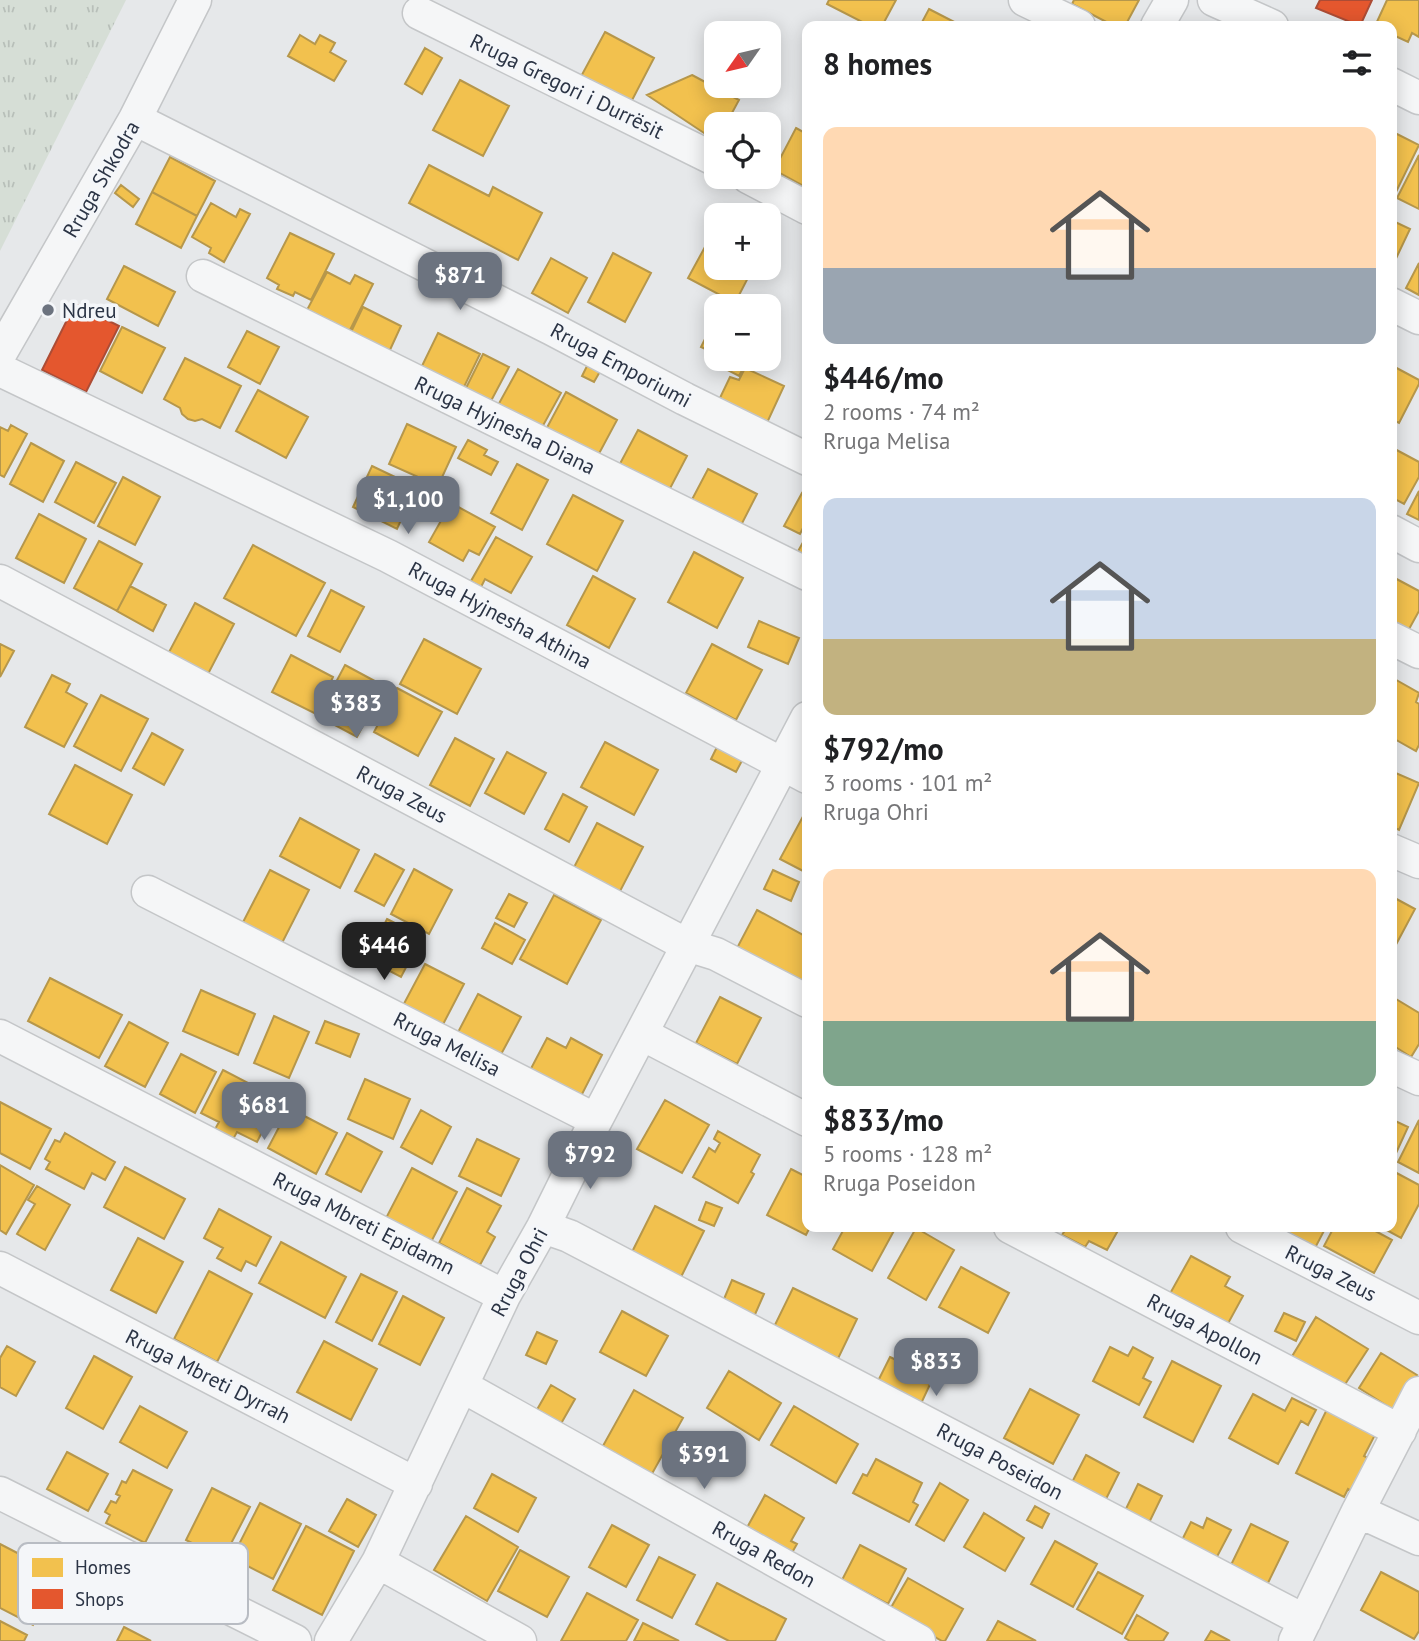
<!DOCTYPE html>
<html lang="en">
<head>
<meta charset="utf-8">
<style>
  :root { --surface:#fff; --page:#f6f6f6; --text:#202124; --muted:#757577; --accent:#6c737f }
  body { margin:0; font-family:"PT Sans",sans-serif; background:var(--page); color:var(--text); height:100vh; display:flex; flex-direction:column; font-size:26px; white-space:nowrap }
  * { box-sizing:border-box; margin:0 }
  p { font-size:23px; color:var(--muted) }
  .icon { flex:none; width:38px; height:38px; fill:none; stroke:currentColor; stroke-width:2; stroke-linecap:round; stroke-linejoin:round }
  .map { position:relative; flex:1; overflow:hidden }
  .drawer { position:absolute; left:802px; top:21px; width:595px; height:1211px; display:flex; flex-direction:column; background:var(--surface); border-radius:14px; box-shadow:0 4px 18px #0003 }
  .drawer>* { flex:none }
  .needle { width:46px; rotate:236deg }
  .buttons { position:absolute; left:704px; top:21px; display:grid; gap:14px }
  .buttons a { display:grid; place-items:center; width:77px; height:77px; border-radius:14px; background:var(--surface); box-shadow:0 4px 18px #0003; font-size:35px }
  .price { position:absolute; translate:-50% -60px; padding:0 16px; border-radius:14px; background:var(--accent); color:#fff; font-size:23px; line-height:46px; filter:drop-shadow(0 2px 4px #0008) }
  .price::after { content:''; position:absolute; left:50%; top:42px; width:21px; height:16px; margin-left:-10px; background:inherit; clip-path:polygon(0 0,100% 0,50% 100%) }
  .price.selected { background:#222; color:#fff }
  ul { padding:0; list-style:none }
  li { display:grid; align-content:center; gap:14px; height:371px; padding:0 21px }
  li span { display:grid; place-items:center; height:217px; border-radius:14px; color:#555 }
  li>.icon { margin-inline-start:auto }
  span .icon { width:126px; height:126px; fill:#fffc; stroke-width:1 }
  li b { font-size:30px }
  h2 { display:flex; justify-content:space-between; align-items:center; height:84px; padding:0 21px; font-size:30px }
  .map>svg:first-child { display:block }
  .grass { fill:url(#grass-tufts) }
  .homes { fill:#f2c14e; stroke:#b6974b; stroke-width:2 }
  .shops { fill:#e4572e; stroke:#ac4c35; stroke-width:2 }
  .lines { fill:none; stroke-linecap:round; stroke-linejoin:round }
  .minor-casing { stroke:#c4c6c8; stroke-width:35 }
  .minor { stroke:#f5f6f7; stroke-width:32 }
  .poi-dot { fill:#6c737f; stroke:#f4f6f9; stroke-width:2.5 }
  .labels { text-anchor:middle; dominant-baseline:central; stroke-width:7; stroke-linejoin:round; paint-order:stroke }
  .street-label { font-size:21px; fill:#2b3445; stroke:#f4f6f9 }
  .poi-label { font-size:21px; fill:#2b3445; stroke:#f4f6f9; text-anchor:start }
  .key { fill:#f4f6f9; stroke:#b8bcc3; stroke-width:2 }
  .key-label { font-size:19px; fill:#2b3445 }
</style>
</head>
<body>
<div class="map">
<svg width="1419" height="1641" viewBox="0 0 1419 1641">
  <defs>
    <pattern id="grass-tufts" width="24" height="20" patternUnits="userSpaceOnUse" patternTransform="scale(1.75)"><rect width="24" height="20" fill="#d6ded6"/><path d="M3 7l-1-3M5 7V3M7 7l1-3M15 17l-1-3M17 17v-4M19 17l1-3" fill="none" stroke="#b8bfb9"/></pattern>
  </defs>
  <rect width="100%" height="100%" fill="#e6e8ea"/>
  <path class="grass" d="M0,0H126L0,251Z"/>
  <path class="homes" d="M829,0H896L882,26H870L827,4Z
    M1074,0H1139L1125,26H1114L1072,4Z
    M1387,0H1419V37L1412,33L1408,42L1391,34V26H1375Z
    M929,9L962,26H920Z
    M605,32L654,58L628,108L578,82Z
    M300,35L315,44L320,35L335,43L330,52L346,61L334,81L288,56Z
    M425,48L442,58L422,94L405,84Z
    M692,75L739,100L726,124H716V141L647,95Z
    M460,80L509,106L483,156L433,130Z
    M796,128L807,134V188L774,170Z
    M1391,131L1419,145L1394,196L1391,195Z
    M1419,155V209L1397,198Z
    M170,157L215,181L197,216L152,192Z
    M429,165L489,196L493,187L542,213L518,260L409,203Z
    M121,185L139,199L133,207L115,193Z
    M152,192L197,216L181,248L136,224Z
    M211,203L236,217L240,209L250,214L224,262L209,253L211,248L192,237Z
    M1391,220L1410,229L1391,269Z
    M290,233L334,254L311,300L295,292L293,296L277,289L279,285L267,278Z
    M711,236L716,239V268H753L735,303L688,278Z
    M613,253L651,273L625,322L588,302Z
    M551,258L587,278L568,313L532,293Z
    M1419,263V295L1406,288Z
    M124,266L175,292L158,326L107,299Z
    M327,272L350,284L355,275L373,284L349,332L307,310Z
    M363,307L401,326L389,352L351,332Z
    M716,317V354L701,347Z
    M122,327L165,348L142,393L100,371Z
    M247,331L279,347L260,384L228,367Z
    M438,333L480,354L462,391L420,370Z
    M483,354L509,367L491,401L466,388Z
    M185,358L241,386L220,428L202,419L195,421L188,419L182,414L180,408L164,399Z
    M716,359H748L739,376L714,363Z
    M589,362L602,368L594,382L582,376Z
    M1391,365L1419,380V384L1399,423L1391,419Z
    M745,368L784,386L766,425L718,402L730,377L739,380Z
    M518,369L561,393L540,431L497,407Z
    M258,390L308,417L286,458L236,431Z
    M566,392L617,420L594,463L543,435Z
    M407,424L456,447L438,486L389,464Z
    M11,425L27,434L4,477L0,475V427L8,431Z
    M638,430L687,456L665,498L615,473Z
    M468,440L487,450L484,455L498,462L491,475L458,458Z
    M31,443L64,461L43,502L10,484Z
    M1391,447L1419,462V477L1404,504L1391,497Z
    M76,462L116,483L94,523L55,502Z
    M517,464L548,480L522,530L491,513Z
    M372,466L416,487L397,529L353,507Z
    M708,469L757,494L735,537L686,511Z
    M123,477L160,497L135,545L98,526Z
    M1419,491V520L1407,514Z
    M802,493L807,496V520L800,534L784,526Z
    M573,495L623,521L597,571L547,544Z
    M451,503L495,527L479,555L469,550L463,561L429,542Z
    M39,514L86,539L64,583L16,558Z
    M807,535V570L792,562Z
    M496,537L532,557L511,593L485,579L481,587L471,581Z
    M99,541L142,564L117,611L74,588Z
    M253,545L325,583L296,636L224,598Z
    M694,552L743,578L717,628L668,602Z
    M593,576L635,599L609,648L567,625Z
    M1391,576L1419,591V611L1408,631L1391,622Z
    M130,586L166,605L153,631L117,611Z
    M331,590L364,607L340,652L308,636Z
    M195,603L234,624L208,674L168,654Z
    M759,621L799,638L788,664L748,647Z
    M424,639L481,669L457,714L400,684Z
    M0,644L14,651L0,677Z
    M712,644L762,670L736,720L686,693Z
    M291,655L333,677L316,714L272,692Z
    M345,665L384,686L357,737L318,716Z
    M52,675L70,684L66,692L87,704L64,747L25,727Z
    M1391,677L1419,693L1416,702L1419,704V745L1416,751L1391,737Z
    M397,688L442,712L418,756L374,732Z
    M101,695L148,719L121,771L74,746Z
    M152,733L183,750L164,785L133,768Z
    M455,738L494,759L470,806L430,785Z
    M720,741L745,755L736,772L711,759Z
    M605,742L658,770L634,815L581,787Z
    M507,752L546,773L524,814L485,793Z
    M75,765L132,795L107,844L49,814Z
    M1391,771L1419,783L1399,830L1391,826Z
    M563,794L587,807L569,842L545,829Z
    M807,809V873L780,859Z
    M300,818L359,850L340,888L280,856Z
    M597,823L643,847L617,897L571,873Z
    M375,854L404,870L384,906L355,891Z
    M414,869L452,890L429,934L391,914Z
    M270,870L309,890L280,947L241,926Z
    M773,870L799,882L791,901L764,889Z
    M509,894L527,903L514,927L496,918Z
    M554,895L601,920L567,984L520,959Z
    M1391,896L1415,909L1391,954Z
    M757,910L807,937V989L736,950Z
    M387,919L422,937L401,977L367,959Z
    M495,923L525,940L512,964L482,948Z
    M425,964L464,984L438,1034L399,1013Z
    M50,978L122,1015L99,1058L28,1021Z
    M201,990L255,1014L238,1055L183,1031Z
    M478,994L521,1017L498,1060L455,1038Z
    M1391,996L1419,1013V1044L1411,1057L1391,1044Z
    M720,997L761,1018L737,1064L696,1043Z
    M274,1016L309,1032L289,1078L254,1063Z
    M325,1021L359,1034L350,1057L316,1043Z
    M129,1022L168,1043L145,1087L105,1066Z
    M547,1038L566,1048L571,1038L602,1055L577,1104L526,1078Z
    M181,1054L216,1072L195,1113L160,1094Z
    M223,1070L279,1099L257,1142L237,1132L232,1141L214,1131L219,1122L201,1113Z
    M365,1079L410,1099L393,1139L348,1119Z
    M665,1100L709,1125L682,1173L637,1149Z
    M0,1102L51,1129L30,1169L0,1153Z
    M289,1108L337,1133L316,1174L268,1148Z
    M421,1110L451,1127L432,1164L401,1147Z
    M1391,1119L1408,1127L1392,1162H1391Z
    M1419,1120V1173L1398,1162Z
    M718,1131L760,1155L751,1172L754,1174L738,1203L693,1177L709,1148L715,1152L720,1143L714,1139Z
    M65,1133L115,1162L105,1180L92,1173L84,1189L46,1169L50,1162L45,1159L55,1140L60,1142Z
    M347,1133L382,1152L361,1192L326,1174Z
    M477,1139L519,1159L501,1196L459,1176Z
    M0,1165L34,1185L6,1234L0,1230Z
    M125,1167L185,1199L164,1239L104,1207Z
    M412,1168L457,1192L429,1246L384,1222Z
    M791,1169L807,1177V1227H810L806,1235L767,1215Z
    M1391,1170L1419,1185V1204L1401,1238L1381,1227H1391Z
    M37,1186L70,1205L45,1250L17,1234L35,1204L28,1200Z
    M467,1188L501,1206L487,1232L495,1237L480,1265L439,1243Z
    M706,1202L722,1208L714,1226L699,1220Z
    M655,1206L704,1231L679,1281L632,1252Z
    M219,1209L271,1237L256,1266L246,1261L241,1271L217,1258L223,1248L204,1238Z
    M845,1227H896L872,1271L833,1249Z
    M1062,1227H1120L1107,1250L1089,1241L1085,1247L1062,1235L1066,1229Z
    M1275,1227H1326L1315,1248Z
    M1334,1227H1368L1392,1240L1374,1273L1324,1246Z
    M916,1228L954,1250L926,1300L888,1278Z
    M138,1238L183,1262L156,1313L111,1290Z
    M281,1242L346,1277L325,1318L259,1283Z
    M1191,1256L1230,1277L1225,1286L1243,1296L1225,1329L1167,1299Z
    M961,1267L1009,1293L988,1333L939,1307Z
    M209,1271L252,1294L217,1362L174,1339Z
    M361,1274L397,1292L372,1341L336,1322Z
    M732,1280L764,1294L753,1319L721,1306Z
    M793,1288L857,1319L834,1367L770,1335Z
    M403,1296L444,1318L420,1365L379,1344Z
    M622,1311L668,1336L646,1376L600,1352Z
    M1284,1313L1305,1322L1296,1341L1275,1331Z
    M1316,1317L1368,1349L1342,1389L1291,1358Z
    M537,1332L557,1341L546,1364L526,1355Z
    M324,1341L377,1369L351,1420L297,1392Z
    M7,1346L35,1362L16,1396L0,1387V1358Z
    M1110,1347L1128,1356L1133,1347L1153,1358L1143,1378L1151,1382L1139,1405L1093,1381Z
    M1381,1353L1417,1375L1395,1411L1359,1388Z
    M94,1356L132,1377L103,1429L66,1408Z
    M890,1357L933,1378L918,1410L874,1389Z
    M1172,1361L1221,1386L1193,1442L1144,1417Z
    M729,1371L781,1403L759,1440L707,1408Z
    M551,1385L575,1399L554,1436L530,1422Z
    M1030,1389L1079,1415L1053,1464L1004,1438Z
    M634,1390L683,1418L648,1481L599,1453Z
    M1253,1394L1285,1411L1292,1398L1316,1410L1308,1425L1301,1421L1278,1464L1229,1438Z
    M1329,1405L1378,1429L1364,1456L1370,1459L1353,1492L1348,1489L1344,1497L1296,1473Z
    M140,1406L187,1432L167,1468L120,1442Z
    M794,1406L858,1444L836,1483L771,1445Z
    M67,1452L108,1474L88,1511L47,1489Z
    M1086,1455L1119,1473L1101,1509L1067,1492Z
    M876,1459L922,1483L913,1502L918,1505L909,1522L853,1493L863,1474L867,1476Z
    M133,1470L172,1490L145,1543L106,1523L110,1515L105,1512L111,1501L116,1503L120,1496L116,1494L122,1481L126,1483Z
    M492,1474L536,1498L518,1532L474,1508Z
    M940,1483L968,1500L944,1541L916,1525Z
    M1138,1484L1162,1496L1144,1533L1120,1521Z
    M212,1488L250,1507L223,1559L186,1540Z
    M765,1495L804,1518L791,1541L797,1544L789,1558L744,1533Z
    M347,1499L376,1515L358,1547L329,1531Z
    M260,1503L301,1524L273,1579L232,1558Z
    M1035,1506L1049,1514L1042,1528L1027,1520Z
    M984,1513L1024,1538L1005,1571L964,1547Z
    M466,1516L518,1547L487,1601L434,1570Z
    M1207,1518L1231,1530L1210,1570L1176,1552L1191,1522L1203,1528Z
    M1251,1524L1288,1542L1266,1587L1229,1569Z
    M612,1525L649,1545L626,1587L589,1567Z
    M306,1526L354,1551L322,1615L273,1590Z
    M1055,1541L1097,1564L1073,1607L1031,1584Z
    M0,1544L58,1574L33,1625L0,1608Z
    M860,1545L906,1569L888,1604L842,1580Z
    M520,1550L569,1577L547,1617L498,1591Z
    M659,1557L695,1575L672,1618L637,1600Z
    M1098,1572L1143,1596L1122,1634L1077,1609Z
    M1381,1572L1419,1592V1631L1414,1639L1361,1610Z
    M908,1578L963,1609L945,1641H942L889,1611Z
    M717,1583L786,1619L775,1641H729L696,1624Z
    M587,1593L638,1620L626,1641H561Z
    M1137,1615L1168,1633L1163,1641H1130L1125,1638Z
    M0,1621L27,1635L24,1641H0Z
    M998,1621L1036,1641H987Z
    M643,1623L679,1641H634Z
    M124,1627L151,1641H117Z
    M1211,1631L1230,1641H1205Z"/>
  <path class="shops" d="M1320,0H1372L1360,26L1316,8Z
    M75,304L119,326L86,392L42,370Z"/>
  <g class="lines">
    <g class="minor-casing">
      <path id="minor" d="M1025,0L1079,26
        M1214,0L1272,26
        M419,13L716,160
        M1157,26L1172,0
        M1391,84L1419,98
        M135,119L552,329L685,399L807,459
        M748,177L807,208
        M203,276L807,574
        M1391,304L1419,318
        M0,354L135,119L195,0
        M0,370L388,556L807,777
        M1391,531L1419,546
        M0,581L687,945L716,954L807,1001
        M1391,638L1419,652
        M1391,850L1419,862
        M148,892L596,1120
        M642,1034L807,1120
        M0,1036L504,1296
        M1391,1066L1419,1079
        M543,1227L569,1236L1305,1621
        M1010,1227L1400,1431
        M1242,1227L1419,1318
        M0,1268L416,1484
        M462,1386L919,1641
        M0,1493L295,1641
        M1358,1511L1419,1539
        M378,1562L520,1641
        M331,1641L378,1562L504,1296L543,1227L596,1120L807,718
        M1295,1641L1358,1511L1419,1393"/>
    </g>
    <use href="#minor" class="minor"/>
  </g>
  <circle class="poi-dot" cx="48" cy="310" r="7"/>
  <g class="labels">
    <g class="street-label">
      <text transform="translate(567 86) rotate(26)">Rruga Gregori i Durrësit</text>
      <text transform="translate(101 179) rotate(-60)">Rruga Shkodra</text>
      <text transform="translate(621 365) rotate(28)">Rruga Emporiumi</text>
      <text transform="translate(505 425) rotate(26)">Rruga Hyjnesha Diana</text>
      <text transform="translate(500 615) rotate(28)">Rruga Hyjnesha Athina</text>
      <text transform="translate(402 794) rotate(28)">Rruga Zeus</text>
      <text transform="translate(447 1044) rotate(27)">Rruga Melisa</text>
      <text transform="translate(364 1223) rotate(27)">Rruga Mbreti Epidamn</text>
      <text transform="translate(519 1272) rotate(-62)">Rruga Ohri</text>
      <text transform="translate(1331 1273) rotate(27)">Rruga Zeus</text>
      <text transform="translate(1205 1329) rotate(28)">Rruga Apollon</text>
      <text transform="translate(208 1376) rotate(27)">Rruga Mbreti Dyrrah</text>
      <text transform="translate(1000 1461) rotate(28)">Rruga Poseidon</text>
      <text transform="translate(764 1554) rotate(29)">Rruga Redon</text>
    </g>
    <g class="poi-label">
      <text x="62" y="310">Ndreu</text>
    </g>
  </g>
  <rect x="18" y="1543" width="230" height="81" rx="10" class="key"/>
  <rect x="32" y="1558" width="31" height="19" fill="#f2c14e"/>
  <rect x="32" y="1589" width="31" height="20" fill="#e4572e"/>
  <g class="key-label">
    <text x="75" y="1574">Homes</text>
    <text x="75" y="1606">Shops</text>
  </g>
</svg>
<div class="buttons">
<a><svg class="needle" viewBox="-14 -14 28 28"><path d="M0-13l5 13h-10z" fill="#e53935"/><path d="M0 13l5-13h-10z" fill="#757577"/></svg></a>
<a><svg class="icon" aria-label="locate" viewBox="0 0 24 24"><circle cx="12" cy="12" r="6"/><path d="M12 2v4M12 18v4M2 12h4M18 12h4"/></svg></a>
<a>+</a>
<a>−</a>
</div>
<b class="price" style="left:460px;top:312px">$871</b>
<b class="price" style="left:408px;top:536px">$1,100</b>
<b class="price" style="left:356px;top:740px">$383</b>
<b class="price selected" style="left:384px;top:982px">$446</b>
<b class="price" style="left:264px;top:1142px">$681</b>
<b class="price" style="left:590px;top:1191px">$792</b>
<b class="price" style="left:936px;top:1398px">$833</b>
<b class="price" style="left:704px;top:1491px">$391</b>
<section class="drawer">
<h2>8 homes<svg class="icon" aria-label="filters" viewBox="0 0 24 24"><path d="M4 7h16M4 17h16"/><circle cx="9" cy="7" r="2"/><circle cx="15" cy="17" r="2"/></svg></h2>
<ul>
<li><span style="background:linear-gradient(#ffd9b3 65%,#9aa5b1 0)"><svg class="icon" aria-label="home" viewBox="0 0 24 24"><path d="M3 11l9-7 9 7M6 9v11h12V9"/></svg></span><div><b>$446/mo</b><p>2 rooms · 74 m²</p><p>Rruga Melisa</p></div></li>
<li><span style="background:linear-gradient(#c9d6e8 65%,#c2b280 0)"><svg class="icon" aria-label="home" viewBox="0 0 24 24"><path d="M3 11l9-7 9 7M6 9v11h12V9"/></svg></span><div><b>$792/mo</b><p>3 rooms · 101 m²</p><p>Rruga Ohri</p></div></li>
<li><span style="background:linear-gradient(#ffd9b3 70%,#7fa58c 0)"><svg class="icon" aria-label="home" viewBox="0 0 24 24"><path d="M3 11l9-7 9 7M6 9v11h12V9"/></svg></span><div><b>$833/mo</b><p>5 rooms · 128 m²</p><p>Rruga Poseidon</p></div></li>
</ul>
</section>
</div>
</body>
</html>
